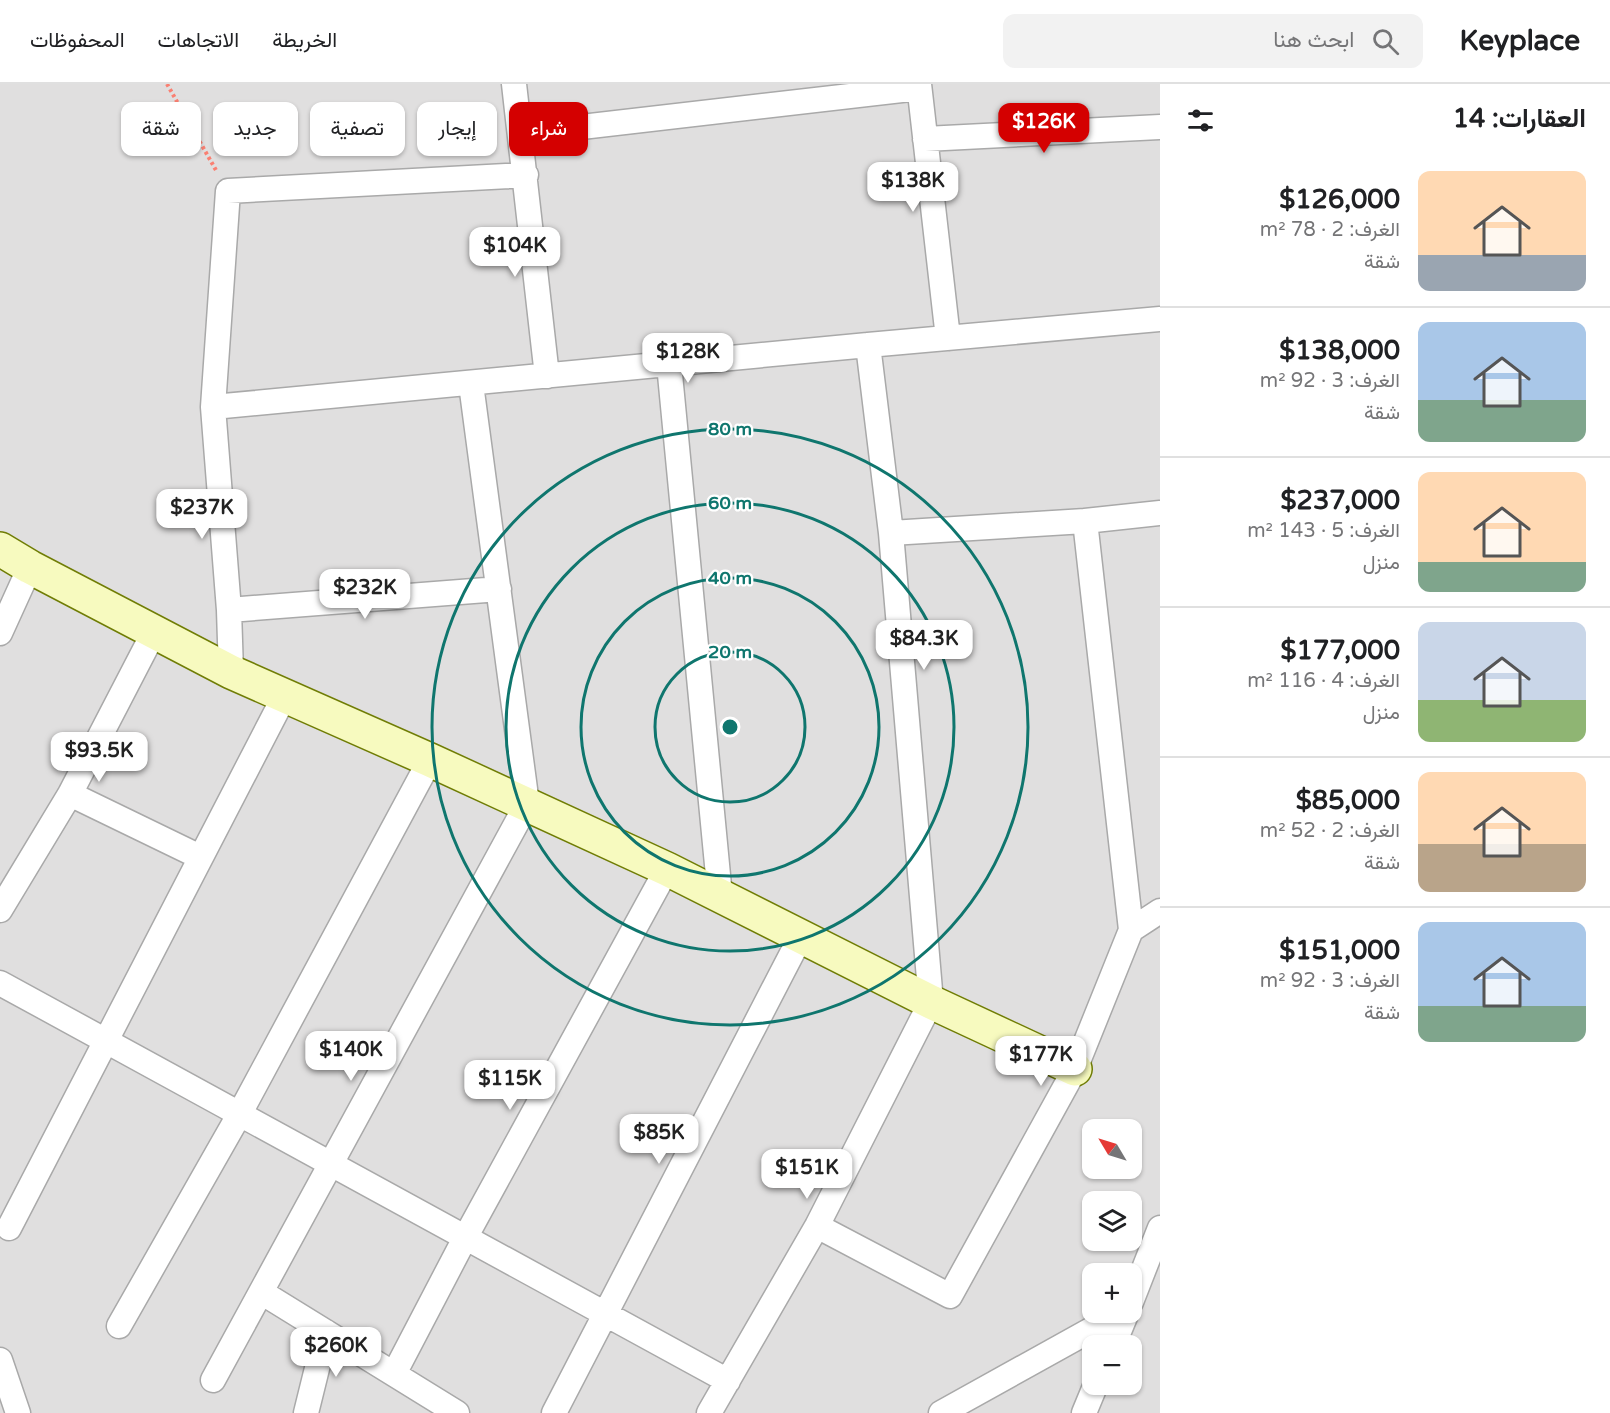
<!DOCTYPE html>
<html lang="ar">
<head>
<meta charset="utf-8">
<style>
  :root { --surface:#fff; --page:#f2f2f2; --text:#202124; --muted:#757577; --line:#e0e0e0; --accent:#d40000 }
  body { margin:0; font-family:"Varela Round",Vazirmatn,sans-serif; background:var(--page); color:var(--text); direction:rtl; height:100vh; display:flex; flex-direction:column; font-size:22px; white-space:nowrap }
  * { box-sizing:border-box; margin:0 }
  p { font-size:20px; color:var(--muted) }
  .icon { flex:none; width:33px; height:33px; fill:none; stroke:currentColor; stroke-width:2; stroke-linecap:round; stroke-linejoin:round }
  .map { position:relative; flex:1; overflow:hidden; direction:ltr }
  .side { display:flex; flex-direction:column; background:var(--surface); width:450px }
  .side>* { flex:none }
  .hud { position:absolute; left:18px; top:18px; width:570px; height:54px; direction:rtl; display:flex; gap:12px }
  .needle { width:39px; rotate:308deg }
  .controls { position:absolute; left:1082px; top:1035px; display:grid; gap:12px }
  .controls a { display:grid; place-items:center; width:60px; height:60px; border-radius:12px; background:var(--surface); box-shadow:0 2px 4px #0004; font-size:30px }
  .price { position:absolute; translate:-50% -51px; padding:0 14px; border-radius:12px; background:#fff; color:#222; font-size:20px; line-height:39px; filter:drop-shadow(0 2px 3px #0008) }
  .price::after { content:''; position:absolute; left:50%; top:36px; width:18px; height:14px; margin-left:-9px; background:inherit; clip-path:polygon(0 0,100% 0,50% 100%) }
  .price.selected { background:var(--accent); color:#fff }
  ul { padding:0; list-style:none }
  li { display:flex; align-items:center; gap:18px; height:150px; padding:0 24px }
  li+li { border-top:2px solid var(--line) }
  li span { display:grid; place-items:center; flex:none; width:168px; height:120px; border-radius:12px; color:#555 }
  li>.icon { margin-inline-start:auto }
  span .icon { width:72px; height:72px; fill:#fffc; stroke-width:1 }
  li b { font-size:26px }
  h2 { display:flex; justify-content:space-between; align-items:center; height:72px; padding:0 24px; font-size:26px }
  .chip { padding:0 21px; border-radius:12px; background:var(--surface); box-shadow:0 2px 4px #0004; font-size:21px; line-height:54px }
  .chip.selected { background:var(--accent); color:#fff }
  header { display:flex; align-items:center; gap:36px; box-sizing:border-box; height:84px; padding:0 30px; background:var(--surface); border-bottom:2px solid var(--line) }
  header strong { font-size:28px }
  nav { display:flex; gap:33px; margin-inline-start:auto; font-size:21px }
  .search { width:420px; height:54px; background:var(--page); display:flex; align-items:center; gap:15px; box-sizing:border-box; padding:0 21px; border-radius:12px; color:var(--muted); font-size:22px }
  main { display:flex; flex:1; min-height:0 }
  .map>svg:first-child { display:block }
  .residential { fill:#e0dfdf; fill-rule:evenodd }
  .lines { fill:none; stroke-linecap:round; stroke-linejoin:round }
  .street-casing { stroke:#a9a9a9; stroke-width:27 }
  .secondary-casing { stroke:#707d05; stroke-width:36 }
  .path { stroke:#fa8072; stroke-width:4; stroke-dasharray:3 3; stroke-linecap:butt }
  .street { stroke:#fff; stroke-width:24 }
  .secondary { stroke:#f7fabf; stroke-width:33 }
  .ring { fill:none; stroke:#0f766e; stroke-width:3 }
  .centre { fill:#0f766e; stroke:#fff; stroke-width:3 }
  .ring-label { font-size:18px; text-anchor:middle; font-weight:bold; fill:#0f766e; stroke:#fff; stroke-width:4.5; stroke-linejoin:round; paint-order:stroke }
</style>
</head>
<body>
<header>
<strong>Keyplace</strong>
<div class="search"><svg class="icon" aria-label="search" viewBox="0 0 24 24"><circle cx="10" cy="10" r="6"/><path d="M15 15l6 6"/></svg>ابحث هنا</div>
<nav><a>الخريطة</a><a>الاتجاهات</a><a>المحفوظات</a></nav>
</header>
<main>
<section class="side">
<h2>العقارات: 14<svg class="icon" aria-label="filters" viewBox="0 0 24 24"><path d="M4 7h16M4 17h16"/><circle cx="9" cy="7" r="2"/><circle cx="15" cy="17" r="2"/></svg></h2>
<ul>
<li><span style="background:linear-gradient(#ffd9b3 70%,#9aa5b1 0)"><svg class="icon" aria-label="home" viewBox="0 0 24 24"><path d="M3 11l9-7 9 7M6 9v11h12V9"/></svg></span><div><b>$126,000</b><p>الغرف: 2 · 78 m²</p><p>شقة</p></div></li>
<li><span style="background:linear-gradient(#a9c7e8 65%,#7fa58c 0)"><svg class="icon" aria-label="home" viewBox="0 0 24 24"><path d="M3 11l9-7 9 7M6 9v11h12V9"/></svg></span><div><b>$138,000</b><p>الغرف: 3 · 92 m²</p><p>شقة</p></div></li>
<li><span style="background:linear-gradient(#ffd9b3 75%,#7fa58c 0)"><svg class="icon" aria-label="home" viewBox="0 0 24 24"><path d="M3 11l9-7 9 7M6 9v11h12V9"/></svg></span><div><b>$237,000</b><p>الغرف: 5 · 143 m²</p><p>منزل</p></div></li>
<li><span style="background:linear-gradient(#c9d6e8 65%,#8fb573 0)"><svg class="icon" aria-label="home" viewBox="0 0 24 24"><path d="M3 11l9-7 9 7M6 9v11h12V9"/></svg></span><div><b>$177,000</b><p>الغرف: 4 · 116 m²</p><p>منزل</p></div></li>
<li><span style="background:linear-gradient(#ffd9b3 60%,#b9a48a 0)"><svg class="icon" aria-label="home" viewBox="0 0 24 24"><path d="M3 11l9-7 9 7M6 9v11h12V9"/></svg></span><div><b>$85,000</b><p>الغرف: 2 · 52 m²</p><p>شقة</p></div></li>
<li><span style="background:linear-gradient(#a9c7e8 70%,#7fa58c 0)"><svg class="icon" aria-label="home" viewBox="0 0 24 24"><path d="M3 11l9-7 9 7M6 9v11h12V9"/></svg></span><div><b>$151,000</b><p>الغرف: 3 · 92 m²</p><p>شقة</p></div></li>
</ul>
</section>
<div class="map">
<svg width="1160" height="1329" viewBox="0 0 1160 1329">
  <rect width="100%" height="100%" fill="#f2efe9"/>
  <path class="residential" d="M0,0H1160V1329H0ZM1092,1046H1131V1084H1092ZM1092,1118H1131V1156H1092ZM1092,1190H1131V1228H1092ZM1092,1262H1131V1300H1092Z"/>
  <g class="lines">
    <g class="street-casing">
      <path id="street" d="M514,0L547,292
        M919,0L948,254
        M521,50L919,4
        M925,55L1160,43
        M669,280L720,812
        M213,323L868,261L1160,235
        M1085,437L1131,846
        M891,449L1085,437L1160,429
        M229,526L499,505
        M0,549L30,483
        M231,588L229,526L213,323L228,107L526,91
        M70,710L200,773
        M0,826L70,710L154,548
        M0,899L728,1297
        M817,1142L950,1212L1075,985L1131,846L1160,827
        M9,1144L285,611
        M261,1208L457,1329
        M1131,1218L1160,1144
        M119,1242L239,1031L430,676
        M1113,1262L1127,1228
        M0,1276L18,1329
        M394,1290L465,1154L667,785
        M213,1296L527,720L471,300
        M306,1329L326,1248
        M554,1329L801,852
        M709,1329L817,1142L931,918L891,449L868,261
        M941,1329L1123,1228
        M1084,1329L1096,1300"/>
    </g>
    <g class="secondary-casing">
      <path id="secondary" d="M0,465L30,483L231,588L430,676L667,785L931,918L1075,985"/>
    </g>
    <path class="path" d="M167,0L217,88"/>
    <use href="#street" class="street"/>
    <use href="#secondary" class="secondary"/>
  </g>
  <g class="ring">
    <circle cx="730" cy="643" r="75"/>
    <circle cx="730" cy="643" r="149"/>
    <circle cx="730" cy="643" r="224"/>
    <circle cx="730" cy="643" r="298"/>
  </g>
  <circle cx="730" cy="643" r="9" class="centre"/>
  <g class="ring-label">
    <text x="730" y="351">80 m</text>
    <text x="730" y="425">60 m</text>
    <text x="730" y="500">40 m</text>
    <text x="730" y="574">20 m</text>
  </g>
</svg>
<div class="controls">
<a><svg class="needle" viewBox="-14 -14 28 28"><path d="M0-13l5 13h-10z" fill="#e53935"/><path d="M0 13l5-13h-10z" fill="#757577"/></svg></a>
<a><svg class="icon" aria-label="layers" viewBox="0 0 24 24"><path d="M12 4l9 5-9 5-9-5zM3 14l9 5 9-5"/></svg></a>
<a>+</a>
<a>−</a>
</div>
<b class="price selected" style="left:1044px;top:70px">$126K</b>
<b class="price" style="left:913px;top:129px">$138K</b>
<b class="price" style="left:515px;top:194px">$104K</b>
<b class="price" style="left:688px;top:300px">$128K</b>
<b class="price" style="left:202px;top:456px">$237K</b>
<b class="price" style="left:365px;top:536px">$232K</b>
<b class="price" style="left:924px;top:587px">$84.3K</b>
<b class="price" style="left:99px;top:699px">$93.5K</b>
<b class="price" style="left:351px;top:998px">$140K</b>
<b class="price" style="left:1041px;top:1003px">$177K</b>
<b class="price" style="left:510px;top:1027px">$115K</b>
<b class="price" style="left:659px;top:1081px">$85K</b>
<b class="price" style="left:807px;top:1116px">$151K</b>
<b class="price" style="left:336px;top:1294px">$260K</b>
<div class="hud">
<a class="chip selected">شراء</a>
<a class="chip">إيجار</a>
<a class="chip">تصفية</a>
<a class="chip">جديد</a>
<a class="chip">شقة</a>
</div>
</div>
</main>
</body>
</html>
